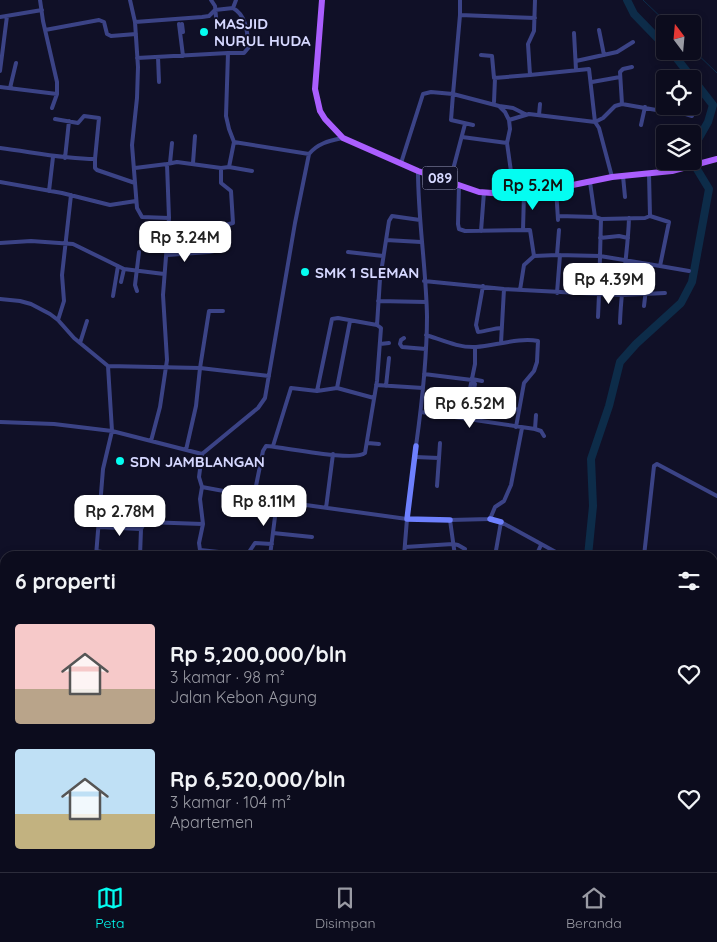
<!DOCTYPE html>
<html lang="id">
<head>
<meta charset="utf-8">
<style>
  :root { --surface:#0c0c1d; --page:#151526; --text:#f1f3f6; --muted:#9a9ba4; --line:#2c2c3b; --accent:#04fdf1 }
  body { margin:0; font-family:Quicksand,sans-serif; background:var(--page); color:var(--text); height:100vh; display:flex; flex-direction:column; font-size:19px; white-space:nowrap }
  * { box-sizing:border-box; margin:0 }
  p { font-size:16px; color:var(--muted) }
  .icon { flex:none; width:28px; height:28px; fill:none; stroke:currentColor; stroke-width:2; stroke-linecap:round; stroke-linejoin:round }
  .map { position:relative; flex:1; overflow:hidden }
  .drawer { position:absolute; left:0px; top:551px; width:718px; height:321px; display:flex; flex-direction:column; background:var(--surface); border-radius:15px 15px 0 0; box-shadow:0 2px 8px #0003,0 0 0 1px var(--line) }
  .drawer>* { flex:none }
  .needle { width:32px; rotate:344deg }
  .tools { position:absolute; left:656px; top:15px; display:grid; gap:10px }
  .tools a { display:grid; place-items:center; width:45px; height:45px; border-radius:5px; background:var(--surface); box-shadow:0 2px 8px #0003,0 0 0 1px var(--line); font-size:25px }
  .price { position:absolute; translate:-50% -42px; padding:0 11px; border-radius:10px; background:#fff; color:#222; font-size:16px; line-height:32px; filter:drop-shadow(0 1px 2px #0008) }
  .price::after { content:''; position:absolute; left:50%; top:30px; width:15px; height:11px; margin-left:-8px; background:inherit; clip-path:polygon(0 0,100% 0,50% 100%) }
  .price.current { background:var(--accent); color:#111 }
  ul { padding:0; list-style:none }
  li { display:flex; align-items:center; gap:15px; height:125px; padding:0 15px }
  li span { display:grid; place-items:center; flex:none; width:140px; height:100px; border-radius:5px; color:#555 }
  li>.icon { margin-inline-start:auto }
  span .icon { width:60px; height:60px; fill:#fffc; stroke-width:1 }
  li b { font-size:21px }
  h2 { display:flex; justify-content:space-between; align-items:center; height:60px; padding:0 15px; font-size:21px }
  .tab-bar { display:flex; justify-content:space-around; align-items:center; height:70px; border-top:1px solid var(--line); background:var(--surface); font-size:14px; color:var(--muted) }
  .tab-bar a { display:grid; justify-items:center; gap:2px }
  .tab-bar .current { color:var(--accent) }
  .map>svg:first-child { display:block }
  .lines { fill:none; stroke-linecap:round; stroke-linejoin:round }
  .stream { stroke:#0d2c49; stroke-width:1 }
  .river { stroke:#0d2c49; stroke-width:8 }
  .street { stroke:#3b4386; stroke-width:4 }
  .secondary { stroke:#6e80fe; stroke-width:5.5 }
  .primary { stroke:#aa5efe; stroke-width:6 }
  .poi-dot { fill:#04fdf1; stroke:#101027; stroke-width:2 }
  .labels { text-anchor:middle; dominant-baseline:central; stroke-width:4; stroke-linejoin:round; paint-order:stroke }
  .shield { fill:#101027; stroke:#9b9cbe; stroke-width:1 }
  .shield-label { font-size:14px; font-weight:bold; fill:#d6d8ff }
  .poi-label { font-size:15px; font-weight:bold; fill:#d6d8ff; stroke:#101027; text-anchor:start }
</style>
</head>
<body>
<div class="map">
<svg width="717" height="872" viewBox="0 0 717 872">
  <rect width="100%" height="100%" fill="#101027"/>
  <g class="lines">
    <path class="stream" d="M643,0L668,24
      M692,49L717,73
      M465,872V868"/>
    <path class="river" d="M627,0L634,14L665,46
      M671,51L713,105L708,122L692,150
      M588,556L593,506L591,459L609,406L620,362L636,344L681,303L692,282L709,189L692,161
      M557,872L558,868"/>
    <path class="street" d="M130,0L135,22L138,67L137,98L132,145L137,208L142,217L169,218L163,295L167,360L160,407L151,441
      M211,0L215,6L217,28
      M535,0L534,31L528,44L530,75L589,69L595,122L599,128L612,177
      M233,8L236,0
      M460,15L535,18
      M0,17L42,10
      M135,22L202,17L209,16L215,10L233,8C247,16 247,33 249,47L244,53H228L226,116L229,129L234,142
      M179,24L183,56
      M182,24L183,32
      M45,30L99,20L104,22L107,34L111,36L136,34
      M599,30L604,55
      M574,33L576,70
      M481,55L492,56L494,78L530,75
      M158,57L159,82
      M137,58L228,53
      M576,61L617,52L633,42
      M0,71L7,16
      M592,82L620,77
      M0,87L57,94V82L43,21L40,0
      M10,88L16,63
      M494,102L495,78
      M622,104L620,72L623,69L632,67
      M499,106L513,108L525,114
      M52,108L57,94
      M539,115L540,104
      M509,120L510,129L507,143L514,193
      M473,125L451,120L453,94L499,106L505,112L509,120L529,114L595,122L603,118L615,106L622,104L662,111L673,110L692,116
      M641,125L645,107
      M462,137L507,143
      M0,148C32,152 63,159 95,159L99,118L84,116L78,123L55,119
      M65,158L69,121
      M95,159V168L97,170L135,183
      M170,163L172,143
      M193,163L195,136
      M401,163L423,94L431,92L453,94L460,15V0
      M229,167L252,171
      M135,168L167,164
      M623,176L625,197
      M450,181L465,124
      M0,182L62,193L110,205L136,201
      M459,185L458,224L459,229L465,231L530,230L534,256
      M556,188L558,220
      M49,191L53,157
      M558,216L595,217
      M169,218L167,164L177,162L221,168L229,167L234,142L309,154
      M601,219L645,218L650,216L649,174
      M169,227L183,226L198,232L233,223L231,191L221,183V168
      M523,230L524,193
      M481,231L484,192
      M600,238L619,236L628,238
      M386,240L421,242
      M0,243L31,241L73,244L124,269L164,274
      M348,252L383,256
      M167,255L209,252L224,249
      M557,255L559,230
      M660,266L689,271
      M424,281L504,289L599,294L601,219L595,217L590,182
      M121,282L124,269
      M483,286L476,325L478,332C482,332 495,328 502,328
      M520,290L524,265L534,256L557,255L600,256L660,266L669,222L650,216
      M137,291L135,285L139,252
      M557,293L560,255
      M113,296L118,266
      M0,299L20,301L31,304L50,314L58,320L74,338L108,366L200,368L196,406L186,450
      M378,301L426,302
      M644,306L649,264
      M223,311H209L200,368L269,376
      M598,317L599,294L621,295L665,293
      M58,320L64,301L62,275L71,195
      M620,323C621,287 628,253 629,218
      M426,335C442,340 459,348 476,347C494,346 520,337 538,341L537,362L534,371L524,383L516,427
      M404,338L401,340L400,344L402,347L426,349
      M80,343L87,321
      M501,343L504,289
      M380,344L389,343
      M424,374L472,380L475,384L472,401L519,410
      M472,379L482,381
      M376,385L423,388
      M386,386L389,358
      M337,388L350,321
      M317,391L337,388L374,398
      M421,412L535,429L541,431L544,436
      M464,418L475,364V347
      M0,422L54,424L112,431L202,454L199,477L202,487L277,501L407,519L404,556
      M535,429L536,415
      M368,443L379,444
      M273,446L291,388L317,391L332,319L338,318L377,325
      M416,446C422,403 427,359 427,316C426,267 418,219 418,171
      M202,454L258,408L265,398L295,223L309,154C318,143 329,141 343,138
      M415,457L439,458L440,443
      M437,486L439,458
      M254,496L263,451L266,446C284,447 354,462 365,453L377,381L381,328L377,325L380,279L389,221L392,216L420,220
      M326,508L333,454
      M203,524L199,543L200,550L247,555L255,543L272,544
      M99,527L141,529
      M273,533L312,537
      M405,547L453,544L458,545L465,549
      M96,551L114,554
      M125,555L138,556
      M96,556L103,469L112,431L108,366
      M140,556L141,529L145,522L203,524L200,499L202,487
      M270,556L277,501
      M455,556L450,520L490,519L495,507L504,501L511,485L522,428
      M495,556L501,522L563,556
      M536,556L541,545
      M644,556L654,466L657,464L717,496
      M712,694L717,687
      M0,719H5
      M712,724L717,726
      M0,735H5
      M712,792H717
      M712,818H717
      M706,868L710,872
      M36,872L37,868
      M80,872V868
      M160,872L161,868
      M241,872V868
      M326,872V868
      M712,872L717,863"/>
    <path class="secondary" d="M416,446L407,519L450,520
      M490,519L501,522"/>
    <path class="primary" d="M322,0L315,89L320,111L325,119L343,138L418,171L479,192L505,194L548,190L612,177L672,171L717,159"/>
  </g>
  <g class="poi-dot">
    <circle cx="204" cy="32" r="5"/>
    <circle cx="305" cy="272" r="5"/>
    <circle cx="120" cy="461" r="5"/>
  </g>
  <g class="labels">
    <rect class="shield" x="422.5" y="166.5" width="35" height="23" rx="4"/>
    <g class="shield-label">
      <text x="440" y="178">089</text>
    </g>
    <g class="poi-label">
      <text x="214" y="23">MASJID<tspan x="214" dy="17">NURUL HUDA</tspan></text>
      <text x="315" y="272">SMK 1 SLEMAN</text>
      <text x="130" y="461">SDN JAMBLANGAN</text>
    </g>
  </g>
</svg>
<div class="tools">
<a><svg class="needle" viewBox="-14 -14 28 28"><path d="M0-13l5 13h-10z" fill="#e53935"/><path d="M0 13l5-13h-10z" fill="#9a9ba4"/></svg></a>
<a><svg class="icon" aria-label="locate" viewBox="0 0 24 24"><circle cx="12" cy="12" r="6"/><path d="M12 2v4M12 18v4M2 12h4M18 12h4"/></svg></a>
<a><svg class="icon" aria-label="layers" viewBox="0 0 24 24"><path d="M12 4l9 5-9 5-9-5zM3 14l9 5 9-5"/></svg></a>
</div>
<b class="price current" style="left:533px;top:211px">Rp 5.2M</b>
<b class="price" style="left:185px;top:263px">Rp 3.24M</b>
<b class="price" style="left:609px;top:305px">Rp 4.39M</b>
<b class="price" style="left:470px;top:429px">Rp 6.52M</b>
<b class="price" style="left:264px;top:527px">Rp 8.11M</b>
<b class="price" style="left:120px;top:537px">Rp 2.78M</b>
<section class="drawer">
<h2>6 properti<svg class="icon" aria-label="filters" viewBox="0 0 24 24"><path d="M4 7h16M4 17h16"/><circle cx="9" cy="7" r="2"/><circle cx="15" cy="17" r="2"/></svg></h2>
<ul>
<li><span style="background:linear-gradient(#f6c9c9 65%,#b9a48a 0)"><svg class="icon" aria-label="home" viewBox="0 0 24 24"><path d="M3 11l9-7 9 7M6 9v11h12V9"/></svg></span><div><b>Rp 5,200,000/bln</b><p>3 kamar · 98 m²</p><p>Jalan Kebon Agung</p></div><svg class="icon" aria-label="heart" viewBox="0 0 24 24"><path d="M12 20l-8-8c-3-5 5-10 8-4 3-6 11-1 8 4z"/></svg></li>
<li><span style="background:linear-gradient(#bfe0f5 65%,#c2b280 0)"><svg class="icon" aria-label="home" viewBox="0 0 24 24"><path d="M3 11l9-7 9 7M6 9v11h12V9"/></svg></span><div><b>Rp 6,520,000/bln</b><p>3 kamar · 104 m²</p><p>Apartemen</p></div><svg class="icon" aria-label="heart" viewBox="0 0 24 24"><path d="M12 20l-8-8c-3-5 5-10 8-4 3-6 11-1 8 4z"/></svg></li>
</ul>
</section>
</div>
<nav class="tab-bar">
<a class="current"><svg class="icon" aria-label="map" viewBox="0 0 24 24"><path d="M3 6l6-2 6 2 6-2v14l-6 2-6-2-6 2zM9 4v14M15 6v14"/></svg>Peta</a>
<a><svg class="icon" aria-label="saved" viewBox="0 0 24 24"><path d="M7 4h10v16l-5-4-5 4z"/></svg>Disimpan</a>
<a><svg class="icon" aria-label="home" viewBox="0 0 24 24"><path d="M3 11l9-7 9 7M6 9v11h12V9"/></svg>Beranda</a>
</nav>
</body>
</html>
